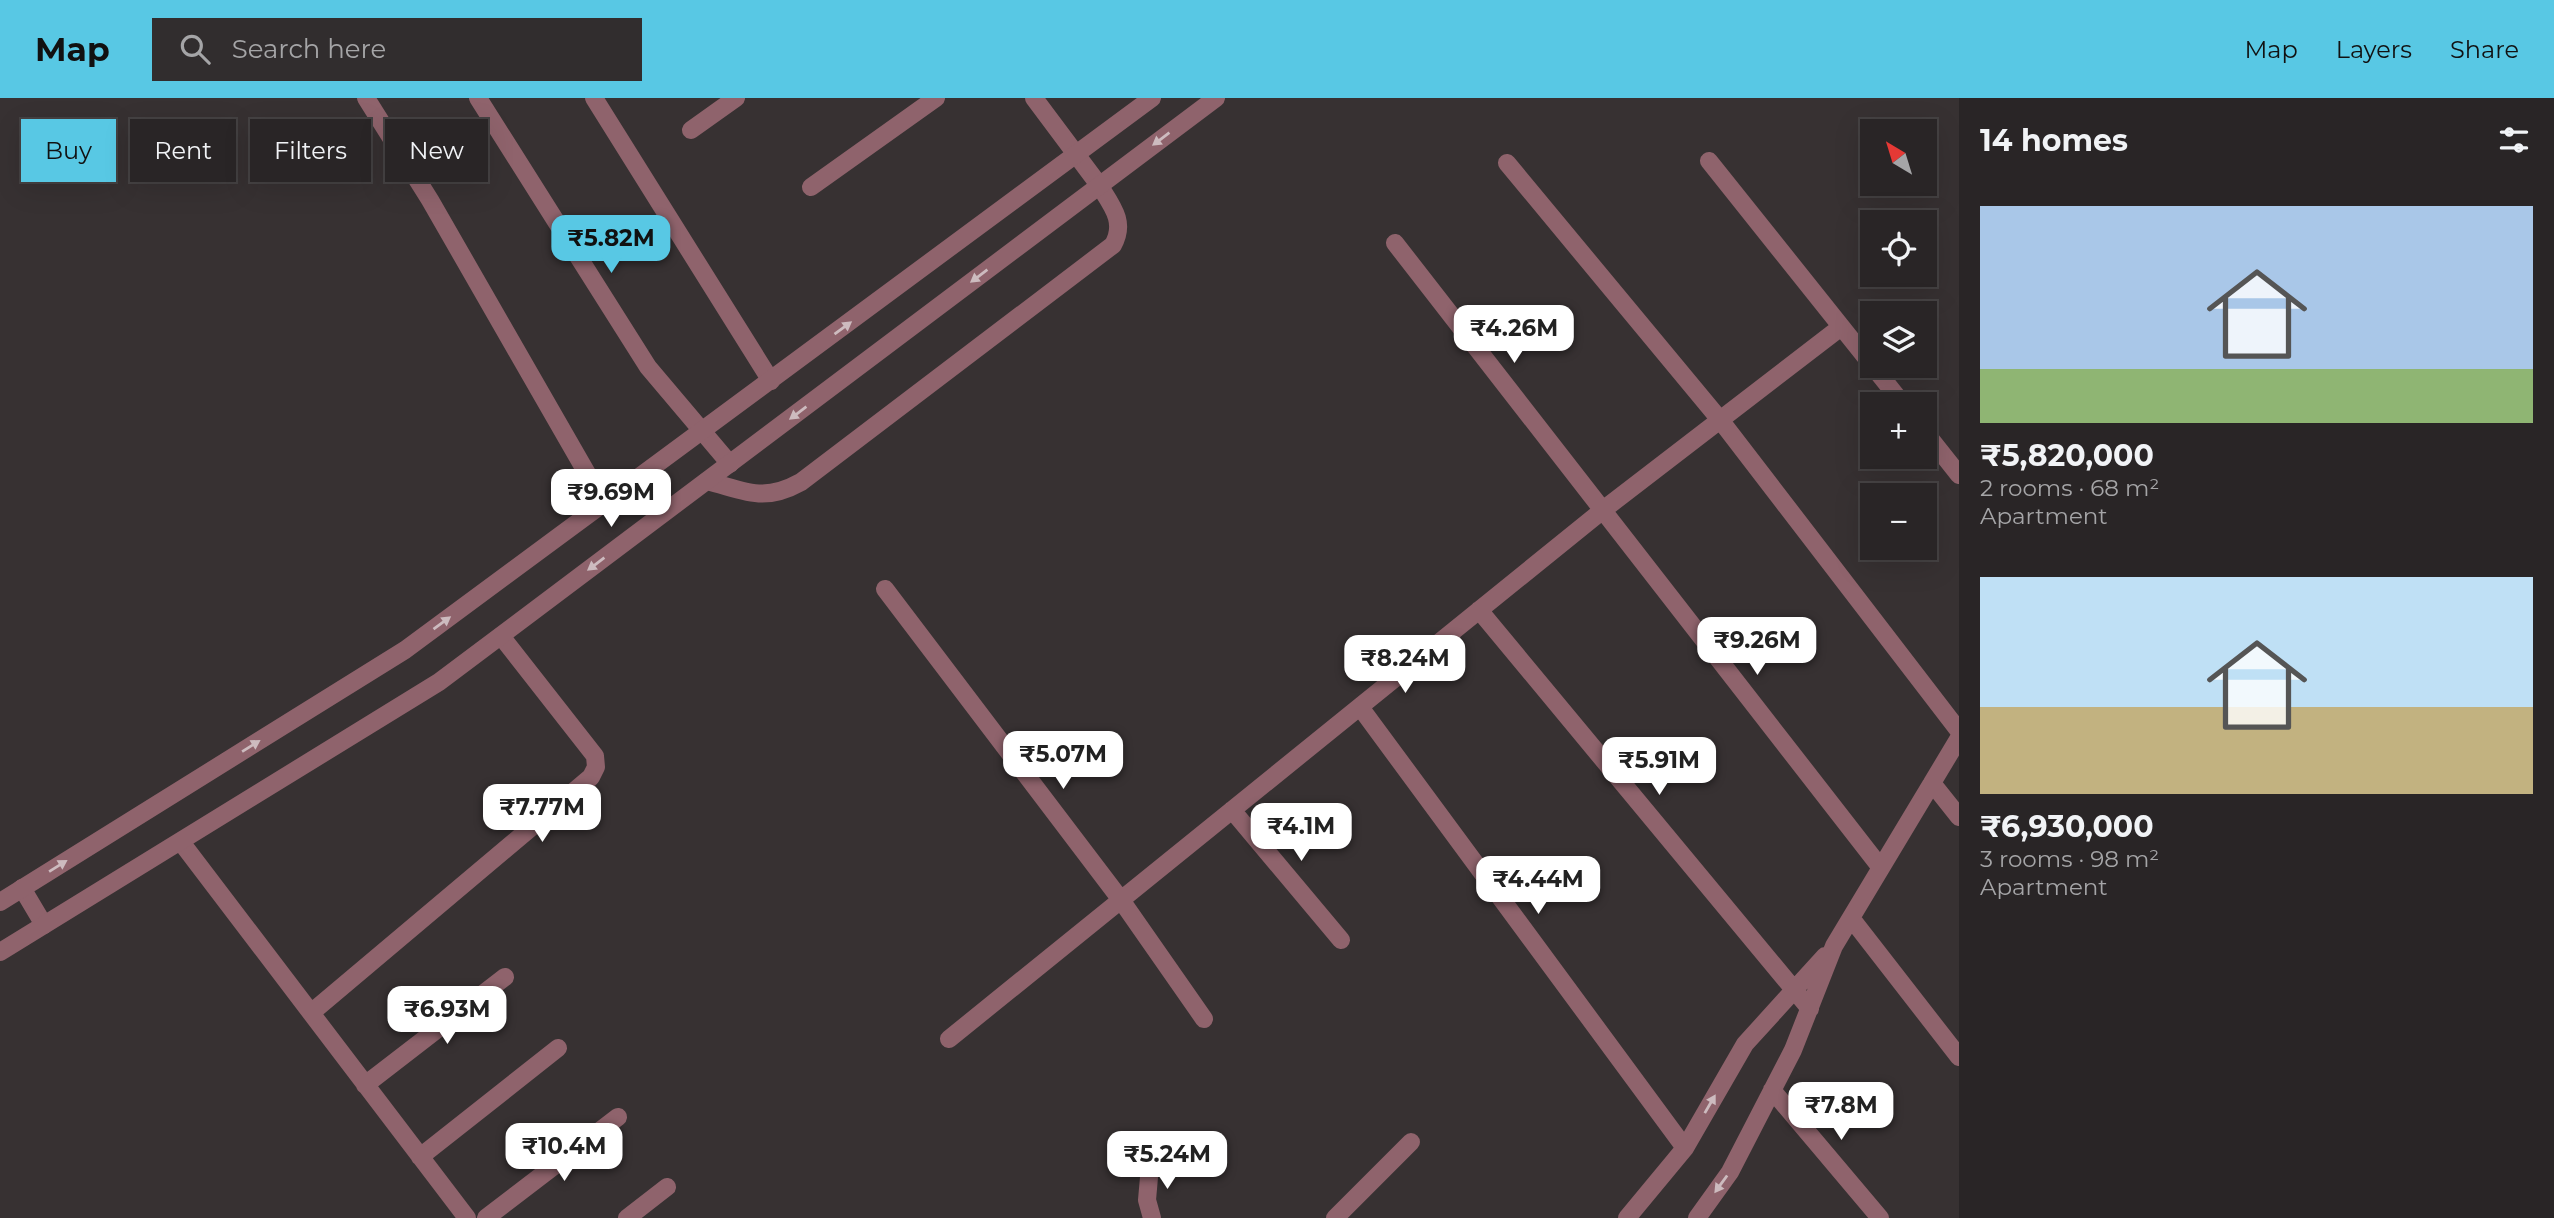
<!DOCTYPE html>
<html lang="en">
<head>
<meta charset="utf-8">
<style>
  :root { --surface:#292526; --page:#312d2e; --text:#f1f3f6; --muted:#a5a5a7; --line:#454243; --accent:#58c8e4 }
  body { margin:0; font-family:Montserrat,sans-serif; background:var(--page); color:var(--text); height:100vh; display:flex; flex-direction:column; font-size:26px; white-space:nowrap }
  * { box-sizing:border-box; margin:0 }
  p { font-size:23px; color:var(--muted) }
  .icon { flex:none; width:38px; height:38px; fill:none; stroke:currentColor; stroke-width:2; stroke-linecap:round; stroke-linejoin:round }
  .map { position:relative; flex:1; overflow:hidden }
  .drawer { display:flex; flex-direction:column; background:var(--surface); width:595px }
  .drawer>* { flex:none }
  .guide { position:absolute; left:21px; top:21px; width:665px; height:63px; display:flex; gap:14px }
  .needle { width:46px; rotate:322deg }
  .fabs { position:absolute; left:1860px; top:21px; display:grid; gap:14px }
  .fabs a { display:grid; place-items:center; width:77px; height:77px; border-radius:0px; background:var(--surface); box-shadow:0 7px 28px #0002,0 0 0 2px var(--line); font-size:35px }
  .price { position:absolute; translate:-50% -60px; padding:0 16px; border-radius:14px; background:#fff; color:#222; font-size:23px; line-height:46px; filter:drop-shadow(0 2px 4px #0008) }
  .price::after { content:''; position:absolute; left:50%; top:42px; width:21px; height:16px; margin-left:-10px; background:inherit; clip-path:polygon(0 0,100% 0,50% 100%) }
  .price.on { background:var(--accent); color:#111 }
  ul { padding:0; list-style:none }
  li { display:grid; align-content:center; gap:14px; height:371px; padding:0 21px }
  li span { display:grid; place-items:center; height:217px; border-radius:0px; color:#555 }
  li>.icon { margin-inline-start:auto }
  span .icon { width:126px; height:126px; fill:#fffc; stroke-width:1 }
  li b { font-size:30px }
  h2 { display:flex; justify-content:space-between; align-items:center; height:84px; padding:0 21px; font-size:30px }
  .chip { padding:0 24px; border-radius:0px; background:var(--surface); box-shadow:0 7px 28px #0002,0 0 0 2px var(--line); font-size:24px; line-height:63px }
  .chip.on { background:var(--accent); color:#111 }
  header { display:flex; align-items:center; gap:42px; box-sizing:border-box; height:98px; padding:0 35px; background:var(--accent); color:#111 }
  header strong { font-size:33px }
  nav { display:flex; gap:38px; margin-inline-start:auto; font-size:24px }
  .search { width:490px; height:63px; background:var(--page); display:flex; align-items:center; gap:18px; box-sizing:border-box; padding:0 24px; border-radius:0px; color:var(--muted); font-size:26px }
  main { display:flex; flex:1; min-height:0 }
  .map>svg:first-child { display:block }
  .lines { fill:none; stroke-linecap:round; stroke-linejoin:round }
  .service { stroke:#8f636c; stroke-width:18 }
  .minor { stroke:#8f636c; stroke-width:18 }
  .tertiary { stroke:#8f636c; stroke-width:18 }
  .oneway { fill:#cdbbbf }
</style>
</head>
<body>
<header>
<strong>Map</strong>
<div class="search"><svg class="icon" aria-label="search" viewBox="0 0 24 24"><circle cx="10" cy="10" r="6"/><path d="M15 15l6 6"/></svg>Search here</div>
<nav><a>Map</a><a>Layers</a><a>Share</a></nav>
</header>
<main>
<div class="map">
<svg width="1959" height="1120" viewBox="0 0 1959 1120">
  <rect width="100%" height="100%" fill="#373132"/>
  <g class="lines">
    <path class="service" d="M707,383C746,393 763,405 801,384L1113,147C1126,124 1112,108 1099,87"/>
    <path class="minor" d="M366,0L430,102L604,405
      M478,0L648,269L730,366
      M594,0L771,283
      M1034,0L1099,87
      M691,32L736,0
      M1709,63L1903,306
      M1507,65L1721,323L1959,633
      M811,89L936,0
      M1395,145L1881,770
      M1925,334L1959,377
      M885,491L1121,802L1204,921
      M1479,512L1810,911
      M1360,609L1685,1050
      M1932,685L1959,719
      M1232,712L1341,842
      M181,744L467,1120
      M22,790L44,827
      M1851,820L1959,959
      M311,915L591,679L596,669L595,658L501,538
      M949,941L1603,412L1841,229
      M365,987L505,879
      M1772,992L1880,1120
      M420,1059L558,950
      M1150,1068L1147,1102L1152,1120
      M486,1120L618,1019
      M627,1120L667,1089
      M1335,1120L1411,1044
      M1627,1120L1685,1050L1745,946L1825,858
      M1697,1120L1730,1074L1793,952L1834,848L1959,640"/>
    <path class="tertiary" d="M0,804L405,552L1152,0
      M0,854L439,584L1216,0"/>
  </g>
  <defs><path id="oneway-solid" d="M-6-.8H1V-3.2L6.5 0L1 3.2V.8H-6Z" transform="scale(1.75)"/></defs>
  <g class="oneway">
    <use href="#oneway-solid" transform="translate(1161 41) rotate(143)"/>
    <use href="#oneway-solid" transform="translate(979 178) rotate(143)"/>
    <use href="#oneway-solid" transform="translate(843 230) rotate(-36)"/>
    <use href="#oneway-solid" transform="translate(798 315) rotate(143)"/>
    <use href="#oneway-solid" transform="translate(596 466) rotate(143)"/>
    <use href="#oneway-solid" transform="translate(442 525) rotate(-36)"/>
    <use href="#oneway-solid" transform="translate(251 648) rotate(-32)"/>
    <use href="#oneway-solid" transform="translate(58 768) rotate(-32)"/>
    <use href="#oneway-solid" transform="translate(1710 1006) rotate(-60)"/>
    <use href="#oneway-solid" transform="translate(1721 1086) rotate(126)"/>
  </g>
</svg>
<div class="fabs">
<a><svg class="needle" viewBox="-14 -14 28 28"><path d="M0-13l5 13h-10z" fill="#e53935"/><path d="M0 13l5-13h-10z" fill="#a5a5a7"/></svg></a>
<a><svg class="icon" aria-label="locate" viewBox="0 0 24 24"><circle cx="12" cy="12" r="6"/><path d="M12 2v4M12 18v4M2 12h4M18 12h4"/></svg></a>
<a><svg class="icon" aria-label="layers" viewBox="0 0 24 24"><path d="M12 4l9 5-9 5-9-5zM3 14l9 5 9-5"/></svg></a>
<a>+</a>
<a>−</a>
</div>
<b class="price on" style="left:611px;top:177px">₹5.82M</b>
<b class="price" style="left:1514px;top:267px">₹4.26M</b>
<b class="price" style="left:611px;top:431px">₹9.69M</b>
<b class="price" style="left:1757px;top:579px">₹9.26M</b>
<b class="price" style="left:1405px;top:597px">₹8.24M</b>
<b class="price" style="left:1063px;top:693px">₹5.07M</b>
<b class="price" style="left:1659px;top:699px">₹5.91M</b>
<b class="price" style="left:542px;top:746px">₹7.77M</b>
<b class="price" style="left:1301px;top:765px">₹4.1M</b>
<b class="price" style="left:1538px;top:818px">₹4.44M</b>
<b class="price" style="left:447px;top:948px">₹6.93M</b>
<b class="price" style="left:1841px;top:1044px">₹7.8M</b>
<b class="price" style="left:564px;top:1085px">₹10.4M</b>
<b class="price" style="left:1167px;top:1093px">₹5.24M</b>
<div class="guide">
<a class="chip on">Buy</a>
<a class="chip">Rent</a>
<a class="chip">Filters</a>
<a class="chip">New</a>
</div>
</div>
<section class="drawer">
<h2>14 homes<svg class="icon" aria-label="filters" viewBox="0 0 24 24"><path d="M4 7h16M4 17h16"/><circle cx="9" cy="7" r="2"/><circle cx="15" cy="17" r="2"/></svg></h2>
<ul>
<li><span style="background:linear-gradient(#a9c7e8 75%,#8fb573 0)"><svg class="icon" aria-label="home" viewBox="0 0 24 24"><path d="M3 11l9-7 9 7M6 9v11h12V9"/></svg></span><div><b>₹5,820,000</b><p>2 rooms · 68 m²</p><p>Apartment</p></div></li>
<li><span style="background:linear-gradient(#bfe0f5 60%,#c2b280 0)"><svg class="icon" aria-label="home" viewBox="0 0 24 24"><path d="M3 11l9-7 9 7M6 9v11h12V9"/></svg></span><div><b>₹6,930,000</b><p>3 rooms · 98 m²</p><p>Apartment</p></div></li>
</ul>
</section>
</main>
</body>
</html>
